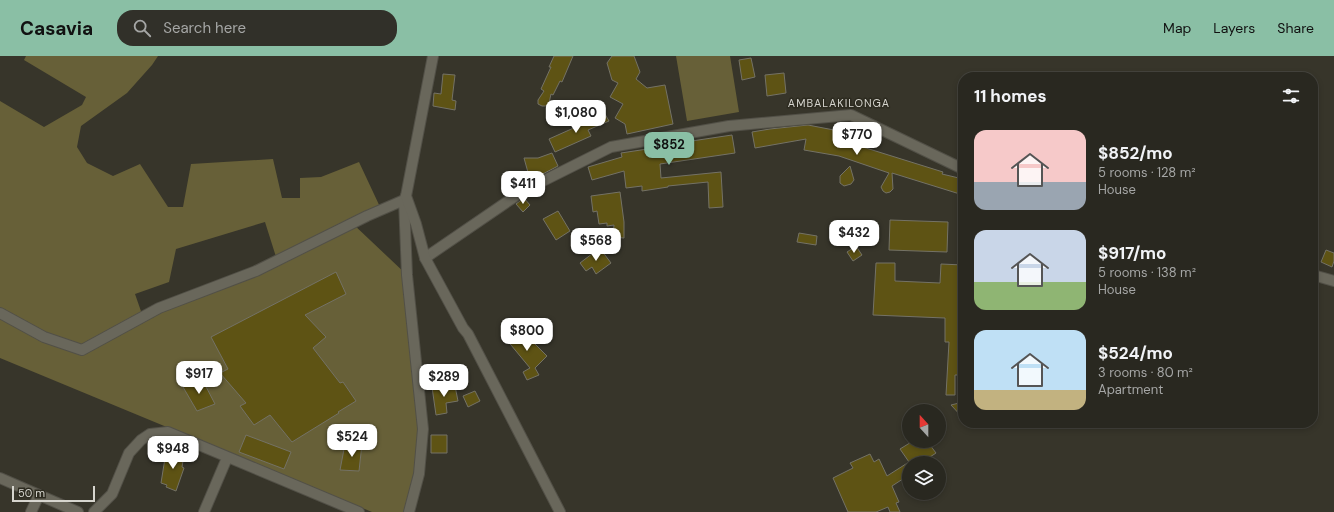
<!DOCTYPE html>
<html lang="en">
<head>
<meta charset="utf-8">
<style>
  :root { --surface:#292820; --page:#313029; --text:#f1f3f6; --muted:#a5a6a5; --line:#45443e; --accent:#8abfa5 }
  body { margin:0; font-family:"DM Sans",sans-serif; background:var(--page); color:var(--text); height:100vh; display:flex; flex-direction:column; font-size:15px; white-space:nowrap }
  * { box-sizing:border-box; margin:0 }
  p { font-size:13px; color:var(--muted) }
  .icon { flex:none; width:22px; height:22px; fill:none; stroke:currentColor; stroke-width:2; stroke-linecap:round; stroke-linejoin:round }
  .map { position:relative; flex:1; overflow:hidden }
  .drawer { position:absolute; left:958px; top:16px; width:360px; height:356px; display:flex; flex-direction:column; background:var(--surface); border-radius:16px; box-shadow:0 2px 6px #0003,0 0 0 1px var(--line) }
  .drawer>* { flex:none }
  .needle { width:26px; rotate:339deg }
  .fabs { position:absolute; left:902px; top:348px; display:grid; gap:8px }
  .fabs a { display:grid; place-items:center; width:44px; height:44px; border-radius:50%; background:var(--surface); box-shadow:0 2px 6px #0003,0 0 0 1px var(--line); font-size:20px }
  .scale { position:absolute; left:12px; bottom:10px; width:83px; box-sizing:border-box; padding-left:4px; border:2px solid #d6d5ce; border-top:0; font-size:11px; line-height:14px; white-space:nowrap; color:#d6d5ce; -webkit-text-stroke:3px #2d2b20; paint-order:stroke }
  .price { position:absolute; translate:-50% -34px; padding:0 9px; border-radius:8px; background:#fff; color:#222; font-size:13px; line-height:26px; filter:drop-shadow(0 1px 2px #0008) }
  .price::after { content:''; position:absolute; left:50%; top:24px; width:12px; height:9px; margin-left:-6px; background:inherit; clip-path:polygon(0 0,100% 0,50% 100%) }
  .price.active { background:var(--accent); color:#111 }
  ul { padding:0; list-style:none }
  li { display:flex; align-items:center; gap:12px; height:100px; padding:0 16px }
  li span { display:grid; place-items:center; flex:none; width:112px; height:80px; border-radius:12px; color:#555 }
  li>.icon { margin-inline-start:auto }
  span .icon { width:48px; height:48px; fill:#fffc; stroke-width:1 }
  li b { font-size:17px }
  h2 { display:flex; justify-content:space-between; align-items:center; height:48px; padding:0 16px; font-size:17px }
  header { display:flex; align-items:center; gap:24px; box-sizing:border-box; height:56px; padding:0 20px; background:var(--accent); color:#111 }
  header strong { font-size:19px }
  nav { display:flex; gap:22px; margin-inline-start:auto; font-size:14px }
  .search { width:280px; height:36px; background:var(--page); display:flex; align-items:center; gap:10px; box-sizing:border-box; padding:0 14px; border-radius:16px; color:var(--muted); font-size:15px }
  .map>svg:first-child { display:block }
  .green { fill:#676038; fill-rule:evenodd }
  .building { fill:#5e5314; stroke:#747266 }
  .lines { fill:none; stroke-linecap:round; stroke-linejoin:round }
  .minor-casing { stroke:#525047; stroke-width:12 }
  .tertiary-casing { stroke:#525047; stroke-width:12 }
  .minor { stroke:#69675b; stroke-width:10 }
  .tertiary { stroke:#69675b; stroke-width:10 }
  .labels { text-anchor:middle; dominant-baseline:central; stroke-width:3; stroke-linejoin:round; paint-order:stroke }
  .neighbourhood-label { font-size:11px; letter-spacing:1px; fill:#d6d5ce; stroke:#2d2b20 }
</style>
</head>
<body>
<header>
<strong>Casavia</strong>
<div class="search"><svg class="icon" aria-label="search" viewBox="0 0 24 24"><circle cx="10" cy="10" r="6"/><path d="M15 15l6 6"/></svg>Search here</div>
<nav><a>Map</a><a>Layers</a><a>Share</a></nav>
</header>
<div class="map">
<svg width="1334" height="456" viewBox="0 0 1334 456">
  <rect width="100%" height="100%" fill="#37352a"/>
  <path class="green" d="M26,0H158L152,9L127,37L81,70L77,91L87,107L113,120L140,108L168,151H183L191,108L273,103L282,142H300V122L321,121L359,106L381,153L352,167L407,219L423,373L409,456H372L0,302V45L44,71L82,49L86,41L24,4ZM265,166L277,204L143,261L135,238L169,226L176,193Z
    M676,0H730L739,56L687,65Z"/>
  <path class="building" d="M554,0H573L562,26L560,25L553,39L551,38L549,47L546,50H542L538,48V44L544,35L541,33L551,11H549Z
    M612,0H634L640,16L636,23L647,32L665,29L673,68L627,78L625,68L615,62L623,48L610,41L618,27L612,24L607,7Z
    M751,2L755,21L742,24L739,4Z
    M784,17L786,37L767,40L765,19Z
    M443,18L455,19L452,44L456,45L455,54L433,50L434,37L441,38Z
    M605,58L609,65L588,74L591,80L555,96L549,83Z
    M808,69L839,75L837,83L943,116L942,118L963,123V139L892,117L893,133L890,136L886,137L883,135L881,131L889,117L839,100L804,94L806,83L755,92L752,76L770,73Z
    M732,79L735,97L660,108L661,122L721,116L723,151L709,152L708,126L668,130V131L642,135V130L626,132L624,115L592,124L588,111L622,101L621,97L674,89V86L685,84V86Z
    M552,97L558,110L537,121L529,120L524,102H538Z
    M850,110L854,124L851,128L844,130L840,127V120Z
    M620,136L624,166V182L613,181L614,169L607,170V167L599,168L597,155L593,156L591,140Z
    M524,142L530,149L523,156L516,148Z
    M558,155L570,175L556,184L543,163Z
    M890,164L948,166L947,196L889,194Z
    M799,177L817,180L816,189L797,186Z
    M856,190L862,199L853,205L847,196Z
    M597,194L600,197L602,195L611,207L596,218L592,211L586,215L580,207Z
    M1326,194L1334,197V205L1332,211L1321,206Z
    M876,207H895V225L940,227L941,208L963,209L961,269H963V319H955V339H946L949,286H945V262L873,259Z
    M336,216L346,238L305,259L326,281L313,292L340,327L343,326L356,345L338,356L339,357L292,386L270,359L254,369L240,350L246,347L220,317L228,313L211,281Z
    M520,273L547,300L535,312L539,319L527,324L523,316L530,312L506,283L512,277L513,279Z
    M202,323L215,348L197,355L183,331Z
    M451,328L452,331L455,330L458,345L446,347L447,357L436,359L432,331Z
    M475,335L480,345L468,351L463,340Z
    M963,346V362L951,349Z
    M246,379L291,396L284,413L239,396Z
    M431,379H447V397H431Z
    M913,385H927L936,397L930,401L934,407L909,406V419L892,430L899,446L896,447L900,456H890L888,451L876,456H848L833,422L853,412L850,407L870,398L874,406L879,403L887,420L909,406L900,393Z
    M345,388H362L359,415L340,414Z
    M166,396L184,399L182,411L184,412L176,435L166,431L167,429L161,427Z"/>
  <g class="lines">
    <g class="minor-casing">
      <path id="minor" d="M406,140L404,144L407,219L423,373L419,418L409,456
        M425,202L523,135L611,91L729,70L851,59L963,113
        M1313,219L1334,225
        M0,257L44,281L82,294L159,252L256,215L367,160L404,144
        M0,422L78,456
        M31,456L39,439
        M94,456L112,438L129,397L141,384L150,378L168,376L359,456
        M204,456L227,402"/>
    </g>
    <g class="tertiary-casing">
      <path id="tertiary" d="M433,0L406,140L416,168L425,202L463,272L468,278L560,456"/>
    </g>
    <use href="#minor" class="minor"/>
    <use href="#tertiary" class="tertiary"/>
  </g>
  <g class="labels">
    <g class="neighbourhood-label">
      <text x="839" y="47">AMBALAKILONGA</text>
    </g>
  </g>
</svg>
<div class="fabs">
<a><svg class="needle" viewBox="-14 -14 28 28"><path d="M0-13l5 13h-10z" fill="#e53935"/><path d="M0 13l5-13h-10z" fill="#a5a6a5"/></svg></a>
<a><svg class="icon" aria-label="layers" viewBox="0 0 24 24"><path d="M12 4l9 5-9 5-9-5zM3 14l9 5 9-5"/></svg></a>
</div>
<div class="scale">50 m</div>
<b class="price" style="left:576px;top:78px">$1,080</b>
<b class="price" style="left:857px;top:100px">$770</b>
<b class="price active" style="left:669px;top:110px">$852</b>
<b class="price" style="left:523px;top:149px">$411</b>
<b class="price" style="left:854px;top:198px">$432</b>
<b class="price" style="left:596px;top:206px">$568</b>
<b class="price" style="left:527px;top:296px">$800</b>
<b class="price" style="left:199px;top:339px">$917</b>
<b class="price" style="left:444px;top:342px">$289</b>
<b class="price" style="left:352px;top:402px">$524</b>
<b class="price" style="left:173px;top:414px">$948</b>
<section class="drawer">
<h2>11 homes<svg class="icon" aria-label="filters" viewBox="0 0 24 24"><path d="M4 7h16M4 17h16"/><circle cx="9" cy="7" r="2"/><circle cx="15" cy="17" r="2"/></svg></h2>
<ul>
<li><span style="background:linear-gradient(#f6c9c9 65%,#9aa5b1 0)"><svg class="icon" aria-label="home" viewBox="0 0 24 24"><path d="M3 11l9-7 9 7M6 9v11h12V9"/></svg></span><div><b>$852/mo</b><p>5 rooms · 128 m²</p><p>House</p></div></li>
<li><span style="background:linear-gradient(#c9d6e8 65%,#8fb573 0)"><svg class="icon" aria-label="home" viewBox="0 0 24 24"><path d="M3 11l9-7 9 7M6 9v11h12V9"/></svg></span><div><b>$917/mo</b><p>5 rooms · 138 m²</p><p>House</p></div></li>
<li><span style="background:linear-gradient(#bfe0f5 75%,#c2b280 0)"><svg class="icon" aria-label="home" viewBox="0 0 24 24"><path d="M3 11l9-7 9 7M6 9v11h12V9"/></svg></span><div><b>$524/mo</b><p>3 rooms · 80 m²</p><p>Apartment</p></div></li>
</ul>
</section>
</div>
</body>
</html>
